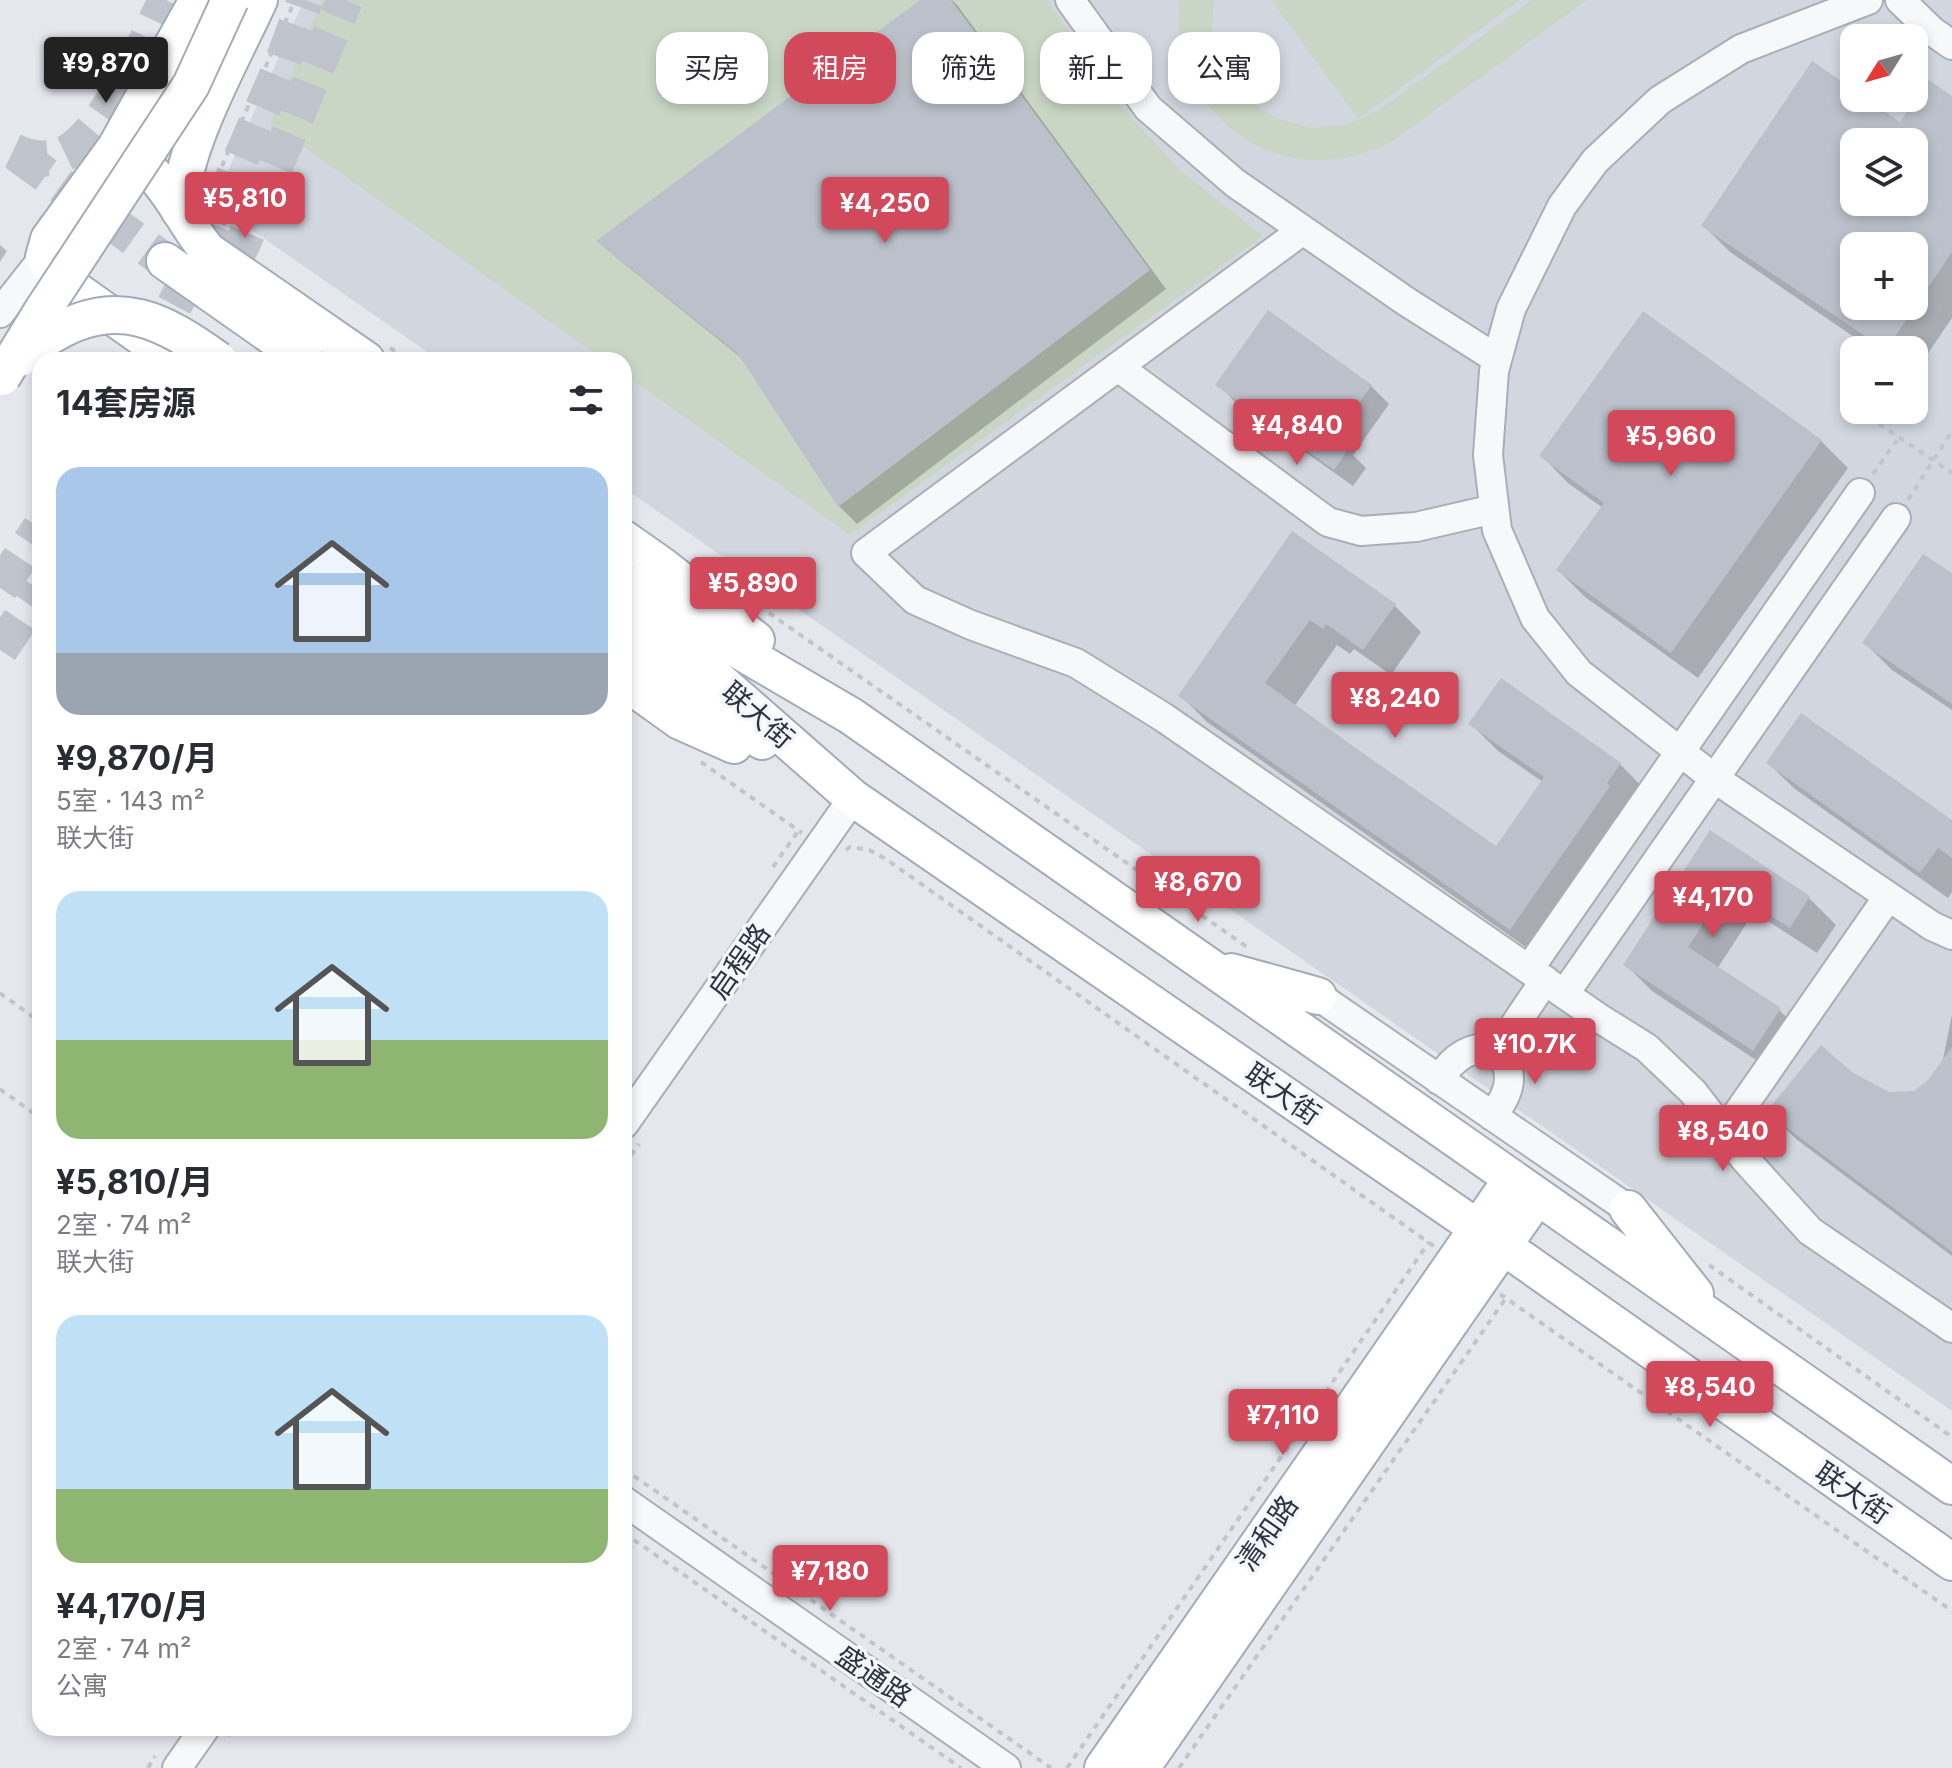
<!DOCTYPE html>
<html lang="zh">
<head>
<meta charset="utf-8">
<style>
  :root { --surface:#fff; --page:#f2f2f3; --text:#2b2b33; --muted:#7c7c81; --accent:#d1495b }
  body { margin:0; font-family:Inter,"Noto Sans SC",sans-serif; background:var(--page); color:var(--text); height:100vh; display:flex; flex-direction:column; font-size:30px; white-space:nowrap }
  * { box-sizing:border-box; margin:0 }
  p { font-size:26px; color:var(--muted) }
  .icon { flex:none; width:44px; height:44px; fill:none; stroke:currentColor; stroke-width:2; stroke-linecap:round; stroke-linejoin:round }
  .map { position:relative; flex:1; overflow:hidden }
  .side { position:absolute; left:32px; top:352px; width:600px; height:1384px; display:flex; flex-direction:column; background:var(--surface); border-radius:24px; box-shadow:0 4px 12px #0003 }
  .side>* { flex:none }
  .hud { position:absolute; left:656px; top:32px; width:760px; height:72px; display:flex; gap:16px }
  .needle { width:52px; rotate:233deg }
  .tools { position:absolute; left:1840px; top:24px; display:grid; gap:16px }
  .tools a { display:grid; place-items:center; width:88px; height:88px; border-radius:16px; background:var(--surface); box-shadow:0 4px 12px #0003; font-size:40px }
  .price { position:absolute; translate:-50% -68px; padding:0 18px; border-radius:8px; background:var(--accent); color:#fff; font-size:26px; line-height:52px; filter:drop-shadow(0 2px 4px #0008) }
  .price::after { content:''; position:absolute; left:50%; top:48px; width:24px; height:18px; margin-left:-12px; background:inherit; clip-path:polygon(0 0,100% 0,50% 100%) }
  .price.active { background:#222; color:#fff }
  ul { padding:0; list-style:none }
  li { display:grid; align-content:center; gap:16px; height:424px; padding:0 24px }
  li span { display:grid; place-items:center; height:248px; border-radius:24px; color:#555 }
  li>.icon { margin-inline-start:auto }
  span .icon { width:144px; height:144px; fill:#fffc; stroke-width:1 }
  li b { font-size:34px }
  h2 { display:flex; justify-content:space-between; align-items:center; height:96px; padding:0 24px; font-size:34px }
  .chip { padding:0 28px; border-radius:24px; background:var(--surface); box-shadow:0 4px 12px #0003; font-size:28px; line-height:72px }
  .chip.active { background:var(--accent); color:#fff }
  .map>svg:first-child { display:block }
  .built { fill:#d2d6de; fill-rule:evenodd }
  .green { fill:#c9d6c5 }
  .shadow { fill:#0003; fill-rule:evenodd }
  .building { fill:#bbc0ca; fill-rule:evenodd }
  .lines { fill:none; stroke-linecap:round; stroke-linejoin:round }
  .major-tunnel { stroke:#bfc3cb; stroke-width:36; stroke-dasharray:36 18; stroke-linecap:butt }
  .minor-casing { stroke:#a9aeb7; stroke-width:32 }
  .major-casing { stroke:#a3abb8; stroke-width:40 }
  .path { stroke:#c2c5cb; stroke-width:4; stroke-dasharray:6 6; stroke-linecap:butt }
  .minor { stroke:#f7f8fa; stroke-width:28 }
  .major { stroke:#fff; stroke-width:36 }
  .major-bridge-casing { stroke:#a3abb8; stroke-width:40; stroke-linecap:butt }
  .major-bridge { stroke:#fff; stroke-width:36 }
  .labels { text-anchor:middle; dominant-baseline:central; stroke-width:7; stroke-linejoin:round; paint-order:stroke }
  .street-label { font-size:28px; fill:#2b3445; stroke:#f4f6f9 }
</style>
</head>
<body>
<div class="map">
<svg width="1952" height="1768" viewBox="0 0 1952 1768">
  <rect width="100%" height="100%" fill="#e4e7ec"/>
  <path class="built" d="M304,0H1952V1411L624,488V360H439L236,219L228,171ZM1854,38H1914V98H1854ZM1854,142H1914V202H1854ZM1854,246H1914V306H1854ZM1854,350H1914V410H1854Z"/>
  <path class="green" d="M322,0H1047L1118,103L1182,172L1263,236L850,535L624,374V360H604L270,123Z
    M1180,0H1214L1212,24L1214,42L1220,60L1233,83L1260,109L1278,119L1312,128L1346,125L1376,112L1532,0H1587L1394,140C1323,180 1239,159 1197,89C1182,63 1175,30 1180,0Z
    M1271,0H1520L1358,119Z"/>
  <path class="shadow" d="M924,0H952L958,6L1166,289L857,524L839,506L744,360L617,258L599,241Z
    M1854,92V98H1862L1900,124L1952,98V318L1914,374V350H1873L1730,252L1703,225ZM1854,142H1914V202H1854ZM1854,246H1914V306H1854Z
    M0,245L7,251L0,262Z
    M1269,313L1371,386L1389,404L1353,455L1366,468L1353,486L1235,402L1218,384Z
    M1643,314L1821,441L1848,468L1698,678L1585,597L1558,570L1603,508L1568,483L1542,456Z
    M1293,534L1394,605L1421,632L1391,675L1354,649L1350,654L1337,645L1294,707L1496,849L1543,782L1498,751L1471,724L1620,764L1646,791L1537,955L1207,722L1180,695Z
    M1952,576V710L1892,670L1865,643Z
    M1768,763L1952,822V892L1948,898L1795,789Z
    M1711,833L1809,898L1836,925L1817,953L1754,912L1717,969L1779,1010L1806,1036L1780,1076L1652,991L1625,964Z
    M1952,1015V1256L1796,1139L1769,1112L1851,1073L1888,1094L1914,1093L1930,1082L1942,1064Z"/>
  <path class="building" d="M920,0H951L1150,270L838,507L738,354L596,241Z
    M1812,61L1854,90V98H1866L1900,122L1929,80L1952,96V252L1886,350L1701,226ZM1854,142H1914V202H1854ZM1854,246H1914V306H1854Z
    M1268,310L1372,385L1334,438L1349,448L1334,470L1215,385Z
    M1643,311L1822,440L1671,653L1556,570L1604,503L1539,456Z
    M1292,531L1396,604L1363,650L1326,624L1323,629L1310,620L1265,683L1360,751L1496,846L1544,777L1468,724L1501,678L1621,763L1607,783L1610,786L1510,930L1178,696Z
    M1923,554L1952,573V704L1862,643Z
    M1801,713L1952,820V858L1938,848L1920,873L1766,763Z
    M1710,830L1810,896L1790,928L1727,887L1688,947L1781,1008L1753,1051L1623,965Z
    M1821,1045L1852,1072L1889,1092L1914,1091L1928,1080L1952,1047V1252L1766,1112Z"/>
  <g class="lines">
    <path class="major-tunnel" d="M13,151C30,159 48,162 66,153C105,133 147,40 166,0
      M17,154L165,261
      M149,353L195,266L283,61L305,0
      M180,360L243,243L345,0
      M0,588L40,528
      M0,650L40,590"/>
    <g class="minor-casing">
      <path id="minor" d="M1070,0L1148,108L1235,183L1407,302L1497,359
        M1868,0L1741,49L1660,100L1595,161L1562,206L1511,309L1494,371L1488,455L1497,530L1535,618L1579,673L1714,778L1932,926L1952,935
        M1900,0L1932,31L1952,45
        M1303,230L866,553L915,600L971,625L1076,663L1163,717L1599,1018L1647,1048L1693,1092L1744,1158L1810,1231L1952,1328
        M0,313L44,257
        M1118,367L1328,522L1361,531L1416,527L1494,509
        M1529,969L1860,493
        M1565,993L1896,518
        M1318,996L1628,1209
        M1500,1047L1545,980
        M1439,1080C1454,1055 1471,1046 1500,1047
        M1492,1116C1512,1091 1514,1075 1500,1047
        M624,1124L853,798
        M1724,1133L1888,897
        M624,1501L1006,1768
        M177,1768L205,1728"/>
    </g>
    <g class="major-casing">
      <path id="major" d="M116,147C129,155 142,163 152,173C175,196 187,227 208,251L366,360
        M179,210C183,144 231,61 259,0
        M165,261L306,360
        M174,360L56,276L44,257L49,239L116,147L198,0
        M624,539L661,565L756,640
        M624,583L851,716L1952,1486
        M624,613L715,677L853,798L1479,1229L1952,1562
        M624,649L696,700L762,741
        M624,681L680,721L734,745
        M1231,972L1318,996
        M1628,1209L1695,1294
        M1103,1768L1512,1179
        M1141,1768L1537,1197"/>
    </g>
    <path class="path" d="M224,225L218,175L295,0
      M390,348L407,360
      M1869,417L1952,473
      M1873,474L1899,437
      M1908,500L1952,431
      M769,613L1247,947
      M701,762L802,833
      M846,850L850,847L869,850L886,859L1435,1247
      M773,867L799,830
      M0,993L40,1022
      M0,1089L40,1118
      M624,1165L639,1144
      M1709,1265L1952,1437
      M1500,1294L1952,1611
      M624,1469L1051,1768
      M624,1533L961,1768
      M228,1736L234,1728
      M148,1768L155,1756
      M1067,1768L1429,1242
      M1179,1768L1506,1298"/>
    <use href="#minor" class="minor"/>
    <use href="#major" class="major"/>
    <g class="major-bridge-casing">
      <path id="major-bridge" d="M20,358C30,346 42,340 55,333C118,296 164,321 218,360
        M2,377L41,313L191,85L230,0"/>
    </g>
    <use href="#major-bridge" class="major-bridge"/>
  </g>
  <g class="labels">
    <g class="street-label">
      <text transform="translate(758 715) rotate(41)">联大街</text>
      <text transform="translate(739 961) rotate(-55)">启程路</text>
      <text transform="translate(1283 1094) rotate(35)">联大街</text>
      <text transform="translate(1853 1493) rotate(35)">联大街</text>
      <text transform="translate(1267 1533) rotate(-55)">清和路</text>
      <text transform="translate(874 1676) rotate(35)">盛通路</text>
    </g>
  </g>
</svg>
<div class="tools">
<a><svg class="needle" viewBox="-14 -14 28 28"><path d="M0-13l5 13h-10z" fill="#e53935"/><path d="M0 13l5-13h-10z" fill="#7c7c81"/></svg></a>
<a><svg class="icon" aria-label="layers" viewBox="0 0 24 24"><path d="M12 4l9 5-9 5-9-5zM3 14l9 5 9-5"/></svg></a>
<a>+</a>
<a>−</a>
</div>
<b class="price active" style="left:106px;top:105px">¥9,870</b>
<b class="price" style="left:245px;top:240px">¥5,810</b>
<b class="price" style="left:885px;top:245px">¥4,250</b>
<b class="price" style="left:1297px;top:467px">¥4,840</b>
<b class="price" style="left:1671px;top:478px">¥5,960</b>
<b class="price" style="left:753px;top:625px">¥5,890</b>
<b class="price" style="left:1395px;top:740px">¥8,240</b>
<b class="price" style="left:1198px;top:924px">¥8,670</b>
<b class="price" style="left:1713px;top:939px">¥4,170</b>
<b class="price" style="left:1535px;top:1086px">¥10.7K</b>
<b class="price" style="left:1723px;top:1173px">¥8,540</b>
<b class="price" style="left:1710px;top:1429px">¥8,540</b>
<b class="price" style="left:1283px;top:1457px">¥7,110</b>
<b class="price" style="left:830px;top:1613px">¥7,180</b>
<div class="hud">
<a class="chip">买房</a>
<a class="chip active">租房</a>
<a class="chip">筛选</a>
<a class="chip">新上</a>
<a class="chip">公寓</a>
</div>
<section class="side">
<h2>14套房源<svg class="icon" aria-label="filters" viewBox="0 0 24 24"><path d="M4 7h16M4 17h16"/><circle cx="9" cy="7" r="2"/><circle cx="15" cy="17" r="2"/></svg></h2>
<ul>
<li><span style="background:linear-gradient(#a9c7e8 75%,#9aa5b1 0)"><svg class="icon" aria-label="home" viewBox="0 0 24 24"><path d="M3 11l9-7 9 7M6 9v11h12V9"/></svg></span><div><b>¥9,870/月</b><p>5室 · 143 m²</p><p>联大街</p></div></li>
<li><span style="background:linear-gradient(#bfe0f5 60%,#8fb573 0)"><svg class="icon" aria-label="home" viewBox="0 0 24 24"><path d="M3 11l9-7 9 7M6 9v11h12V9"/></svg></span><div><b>¥5,810/月</b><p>2室 · 74 m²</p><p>联大街</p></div></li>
<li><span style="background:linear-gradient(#bfe0f5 70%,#8fb573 0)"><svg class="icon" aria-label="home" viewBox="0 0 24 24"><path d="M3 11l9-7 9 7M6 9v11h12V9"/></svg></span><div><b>¥4,170/月</b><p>2室 · 74 m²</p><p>公寓</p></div></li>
</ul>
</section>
</div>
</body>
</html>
